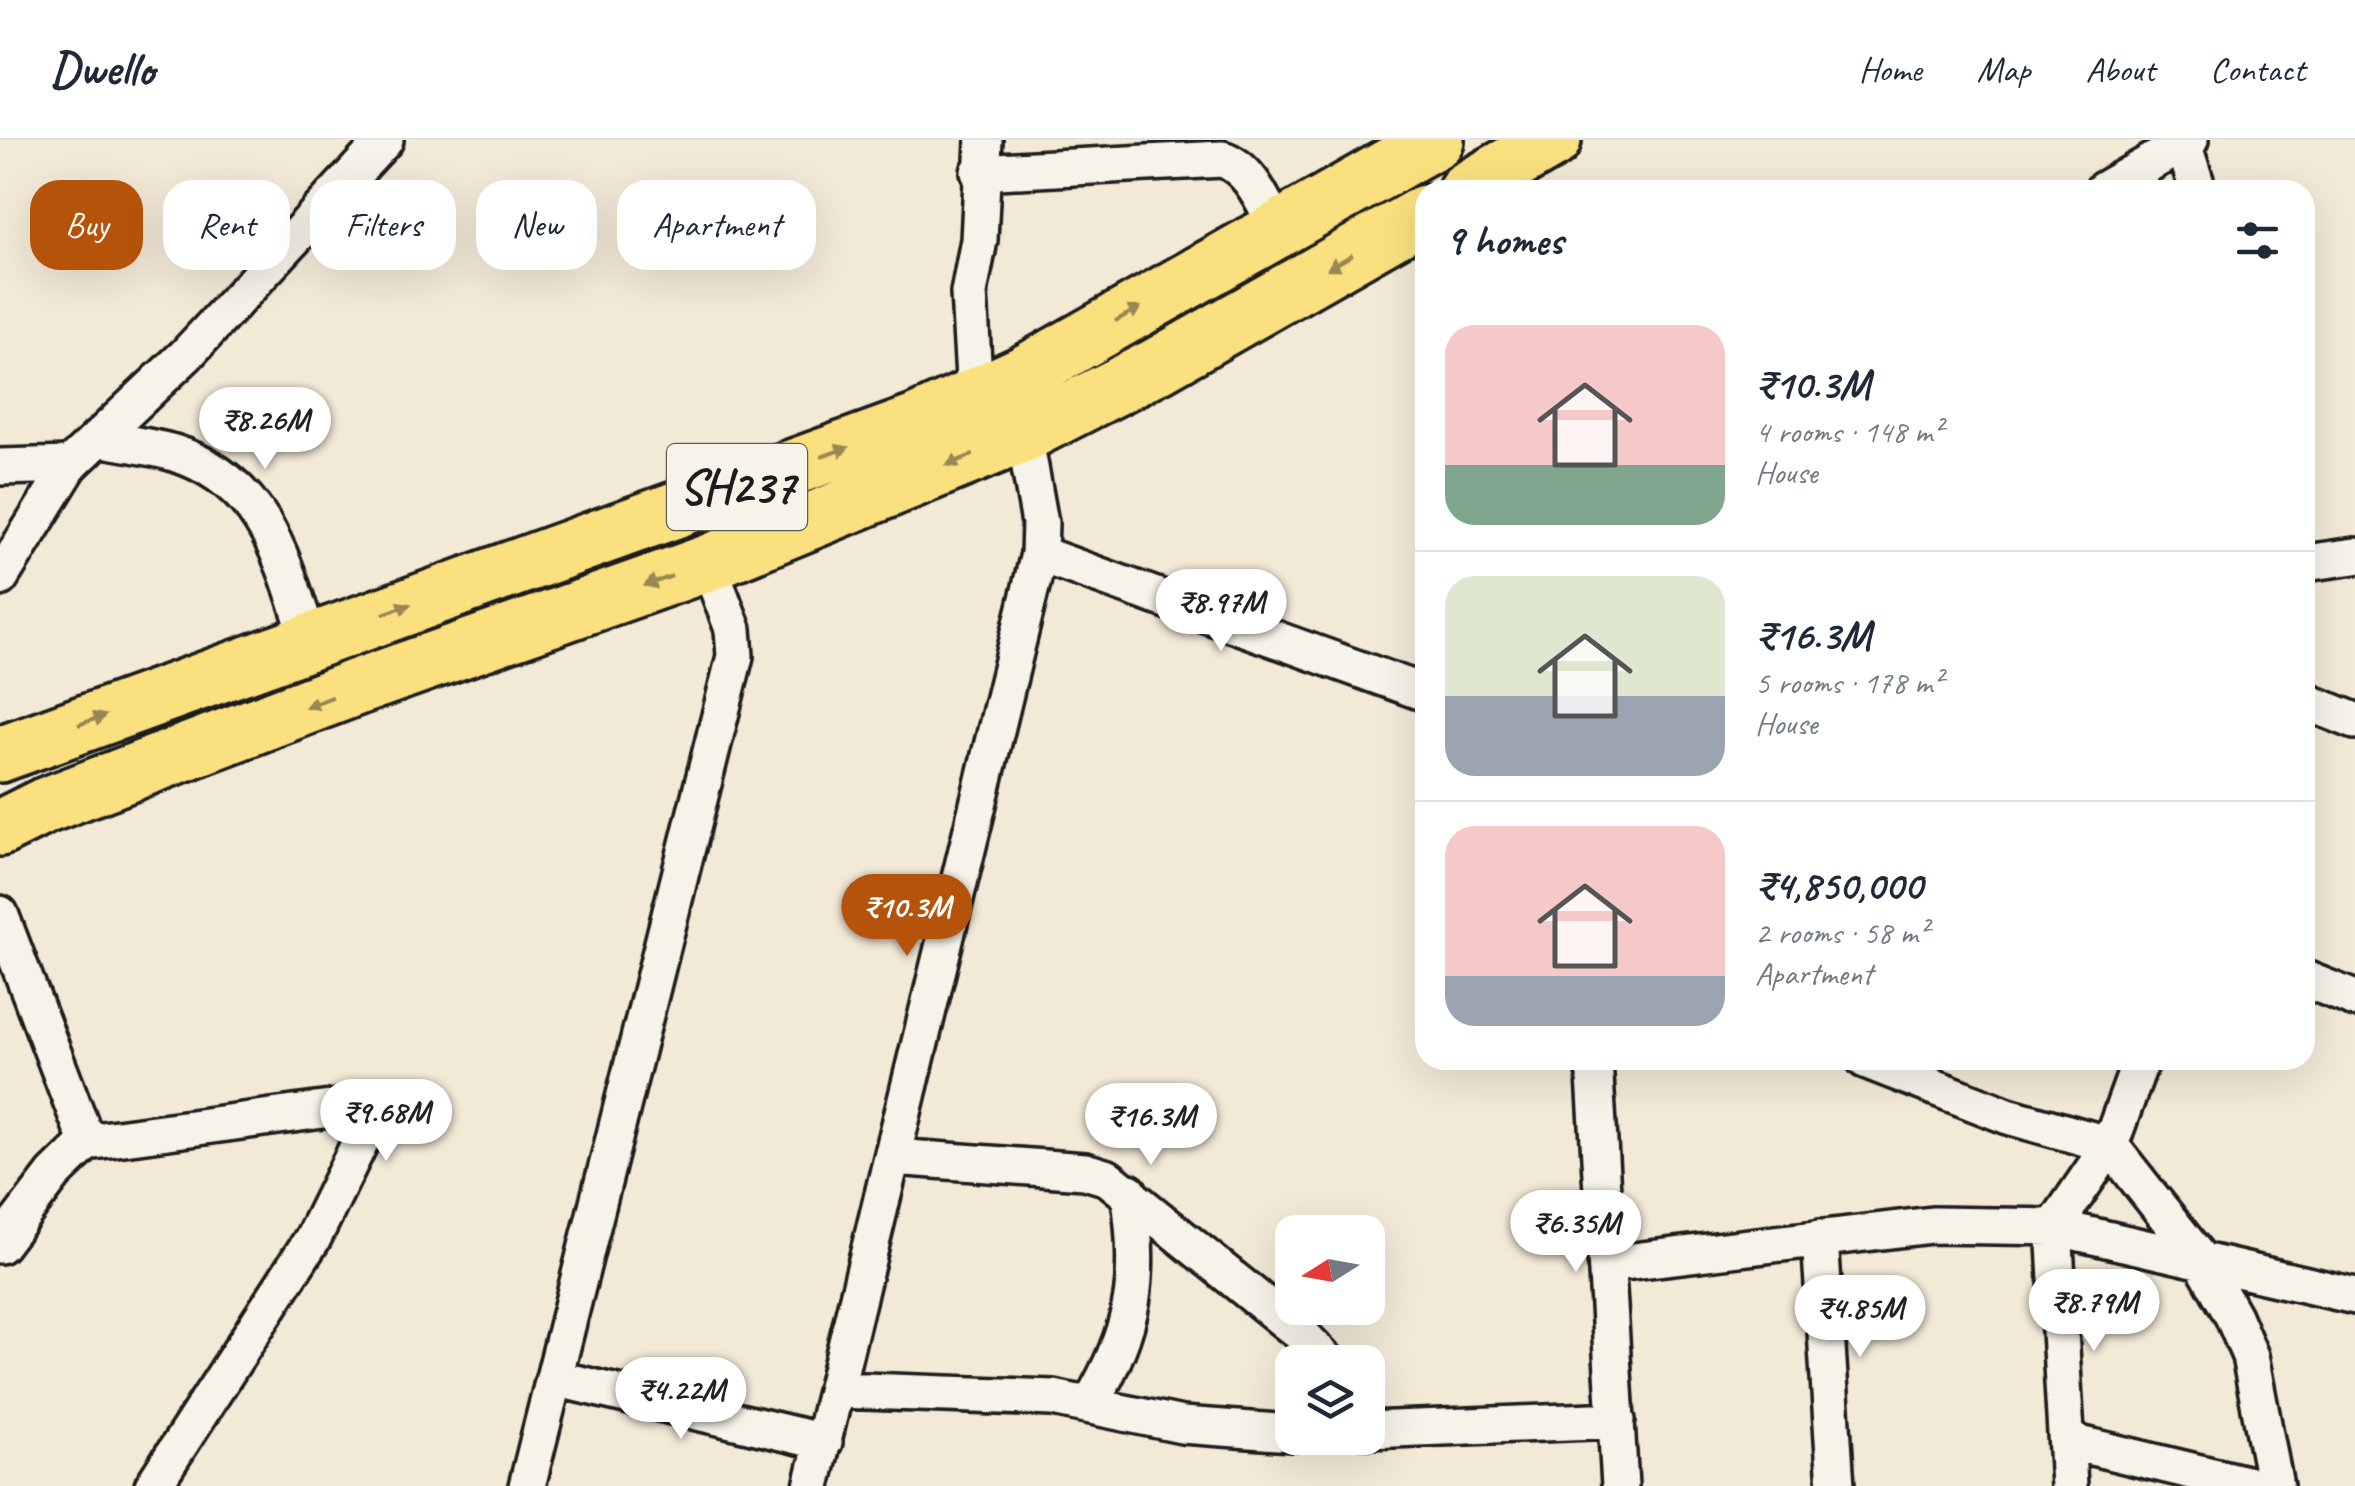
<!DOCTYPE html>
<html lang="en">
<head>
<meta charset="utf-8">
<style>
  :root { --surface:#fff; --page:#f2f2f3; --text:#1f2937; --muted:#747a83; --line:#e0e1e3; --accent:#b45309 }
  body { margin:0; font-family:Caveat,sans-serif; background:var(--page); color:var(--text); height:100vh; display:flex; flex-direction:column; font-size:38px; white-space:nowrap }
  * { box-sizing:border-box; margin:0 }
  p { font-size:32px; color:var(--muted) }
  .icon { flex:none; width:55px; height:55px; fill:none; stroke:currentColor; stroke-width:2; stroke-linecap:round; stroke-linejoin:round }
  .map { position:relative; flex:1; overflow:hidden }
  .drawer { position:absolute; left:1415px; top:40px; width:900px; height:890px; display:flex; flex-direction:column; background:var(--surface); border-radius:30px; box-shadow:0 10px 40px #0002 }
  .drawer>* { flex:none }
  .hud { position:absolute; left:30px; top:40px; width:950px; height:90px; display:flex; gap:20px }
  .needle { width:65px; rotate:259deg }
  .controls { position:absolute; left:1275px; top:1075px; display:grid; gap:20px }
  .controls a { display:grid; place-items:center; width:110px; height:110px; border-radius:20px; background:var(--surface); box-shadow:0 10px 40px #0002; font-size:50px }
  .price { position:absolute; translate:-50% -85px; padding:0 22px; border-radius:35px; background:#fff; color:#222; font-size:32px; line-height:65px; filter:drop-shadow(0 2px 5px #0008) }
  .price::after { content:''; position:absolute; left:50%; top:60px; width:30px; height:22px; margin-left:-15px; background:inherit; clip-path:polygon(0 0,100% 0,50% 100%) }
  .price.on { background:var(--accent); color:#fff }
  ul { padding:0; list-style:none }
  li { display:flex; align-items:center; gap:30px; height:250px; padding:0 30px }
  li+li { border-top:2px solid var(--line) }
  li span { display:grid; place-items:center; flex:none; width:280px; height:200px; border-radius:30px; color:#555 }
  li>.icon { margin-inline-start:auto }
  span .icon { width:120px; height:120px; fill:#fffc; stroke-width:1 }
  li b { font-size:42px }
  h2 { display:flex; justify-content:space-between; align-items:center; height:120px; padding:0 30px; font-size:42px }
  .pill { padding:0 35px; border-radius:30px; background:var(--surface); box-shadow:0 10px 40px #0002; font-size:35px; line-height:90px }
  .pill.on { background:var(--accent); color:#fff }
  header { display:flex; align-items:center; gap:60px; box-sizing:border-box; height:140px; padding:0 50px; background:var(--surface); border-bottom:2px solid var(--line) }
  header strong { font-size:48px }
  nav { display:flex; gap:55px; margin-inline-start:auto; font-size:35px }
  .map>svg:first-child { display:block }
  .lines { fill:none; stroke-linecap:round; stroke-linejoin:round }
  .minor-casing { stroke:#1c1c1c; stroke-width:42 }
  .primary-casing { stroke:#1c1c1c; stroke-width:62 }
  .minor { stroke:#f7f3e8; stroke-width:35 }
  .primary { stroke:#fbe080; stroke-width:55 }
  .oneway { fill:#978853 }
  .labels { text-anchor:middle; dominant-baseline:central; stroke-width:9; stroke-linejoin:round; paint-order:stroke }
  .shield { fill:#f7f3e8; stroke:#5e5c59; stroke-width:2.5 }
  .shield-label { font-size:48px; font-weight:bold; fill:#1c1c1c }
</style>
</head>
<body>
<header>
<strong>Dwello</strong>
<nav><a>Home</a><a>Map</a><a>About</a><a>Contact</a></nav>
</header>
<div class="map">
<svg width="2355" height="1346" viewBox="0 0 2355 1346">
  <rect width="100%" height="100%" fill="#f3e9d7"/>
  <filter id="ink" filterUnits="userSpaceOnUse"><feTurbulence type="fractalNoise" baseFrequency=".01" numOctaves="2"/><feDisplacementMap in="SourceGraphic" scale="20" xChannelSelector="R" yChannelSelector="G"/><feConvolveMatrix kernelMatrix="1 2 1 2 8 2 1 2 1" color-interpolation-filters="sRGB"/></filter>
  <g filter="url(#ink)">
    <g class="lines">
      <g class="minor-casing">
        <path id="minor" d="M2182,0L2198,50
          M979,32L1222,19C1251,28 1264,64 1278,89
          M2103,50L2190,0
          M975,256L969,153L979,100L984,0
          M98,298C123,303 150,306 174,313C265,341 283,421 309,500
          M0,327L70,325
          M1039,414L1425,553
          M2305,423L2355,416
          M0,438L70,325L186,215L385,0
          M2305,561L2355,581
          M0,774L87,1002
          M2305,839L2355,859
          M1594,920L1620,1346
          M1865,920L2008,976L2110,1005L2203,1123L2233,1176L2250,1216L2275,1346
          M893,1017L1085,1031L1108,1038L1300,1193L1328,1222
          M1820,1098L1836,1346
          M0,1105L54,1034L87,1002L345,967L362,966L369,972L368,986L313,1098L153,1346
          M1608,1124L1932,1085L2054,1087L2355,1156
          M554,1238L824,1302
          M837,1250L1053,1258L1182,1285L1292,1293
          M1090,1264C1135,1189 1142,1137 1129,1052
          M1368,1290L1617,1280
          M2067,1301L2254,1346
          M527,1346L735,516L733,489L708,423
          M812,1346L1039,414L1040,383L1024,294
          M2069,1346L2054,1087L2110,1005L2141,920"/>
      </g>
      <g class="primary-casing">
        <path id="primary" d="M1466,50L1553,0
          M0,614L916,283L1025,233L1436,0
          M0,688L44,666L357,547L708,423L1024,294L1157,226L1425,73"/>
      </g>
      <use href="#minor" class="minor"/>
      <use href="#primary" class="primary"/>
    </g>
    <defs><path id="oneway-solid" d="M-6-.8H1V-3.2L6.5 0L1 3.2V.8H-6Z" transform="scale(2.5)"/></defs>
    <g class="oneway">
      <use href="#oneway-solid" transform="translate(1340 122) rotate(150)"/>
      <use href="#oneway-solid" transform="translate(1128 174) rotate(-29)"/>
      <use href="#oneway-solid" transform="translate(835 312) rotate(-20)"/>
      <use href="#oneway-solid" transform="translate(960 320) rotate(158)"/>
      <use href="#oneway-solid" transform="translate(658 441) rotate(161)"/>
      <use href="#oneway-solid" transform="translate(397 469) rotate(-20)"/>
      <use href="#oneway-solid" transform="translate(319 562) rotate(159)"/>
      <use href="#oneway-solid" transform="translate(92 580) rotate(-20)"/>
    </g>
  </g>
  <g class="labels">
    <rect class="shield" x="667" y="304" width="140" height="86" rx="8"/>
    <g class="shield-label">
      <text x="737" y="347">SH237</text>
    </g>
  </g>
</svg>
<div class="controls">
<a><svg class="needle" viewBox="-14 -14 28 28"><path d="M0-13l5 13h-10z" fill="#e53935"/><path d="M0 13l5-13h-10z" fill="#747a83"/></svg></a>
<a><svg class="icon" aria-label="layers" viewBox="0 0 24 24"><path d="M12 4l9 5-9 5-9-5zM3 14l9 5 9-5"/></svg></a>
</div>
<b class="price" style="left:265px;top:332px">₹8.26M</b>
<b class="price" style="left:1221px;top:514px">₹8.97M</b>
<b class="price on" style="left:907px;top:819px">₹10.3M</b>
<b class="price" style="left:386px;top:1024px">₹9.68M</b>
<b class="price" style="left:1151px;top:1028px">₹16.3M</b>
<b class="price" style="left:1576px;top:1135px">₹6.35M</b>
<b class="price" style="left:2094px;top:1214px">₹8.79M</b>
<b class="price" style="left:1860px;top:1220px">₹4.85M</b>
<b class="price" style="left:681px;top:1302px">₹4.22M</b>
<div class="hud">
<a class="pill on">Buy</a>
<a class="pill">Rent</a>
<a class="pill">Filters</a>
<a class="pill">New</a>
<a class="pill">Apartment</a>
</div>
<section class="drawer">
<h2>9 homes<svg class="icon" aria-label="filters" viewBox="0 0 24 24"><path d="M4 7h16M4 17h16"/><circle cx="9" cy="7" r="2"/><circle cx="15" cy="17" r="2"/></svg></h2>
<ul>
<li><span style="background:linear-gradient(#f6c9c9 70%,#7fa58c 0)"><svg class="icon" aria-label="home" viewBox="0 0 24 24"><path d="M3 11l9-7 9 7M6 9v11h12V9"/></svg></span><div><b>₹10.3M</b><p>4 rooms · 148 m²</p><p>House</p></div></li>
<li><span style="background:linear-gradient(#dfe7d0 60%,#9aa5b1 0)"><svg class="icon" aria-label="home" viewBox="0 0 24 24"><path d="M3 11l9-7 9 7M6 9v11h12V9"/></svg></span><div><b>₹16.3M</b><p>5 rooms · 178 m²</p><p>House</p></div></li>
<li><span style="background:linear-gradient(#f6c9c9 75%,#9aa5b1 0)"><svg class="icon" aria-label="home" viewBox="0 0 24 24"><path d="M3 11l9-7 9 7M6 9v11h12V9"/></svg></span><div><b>₹4,850,000</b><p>2 rooms · 58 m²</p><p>Apartment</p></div></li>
</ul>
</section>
</div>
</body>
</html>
